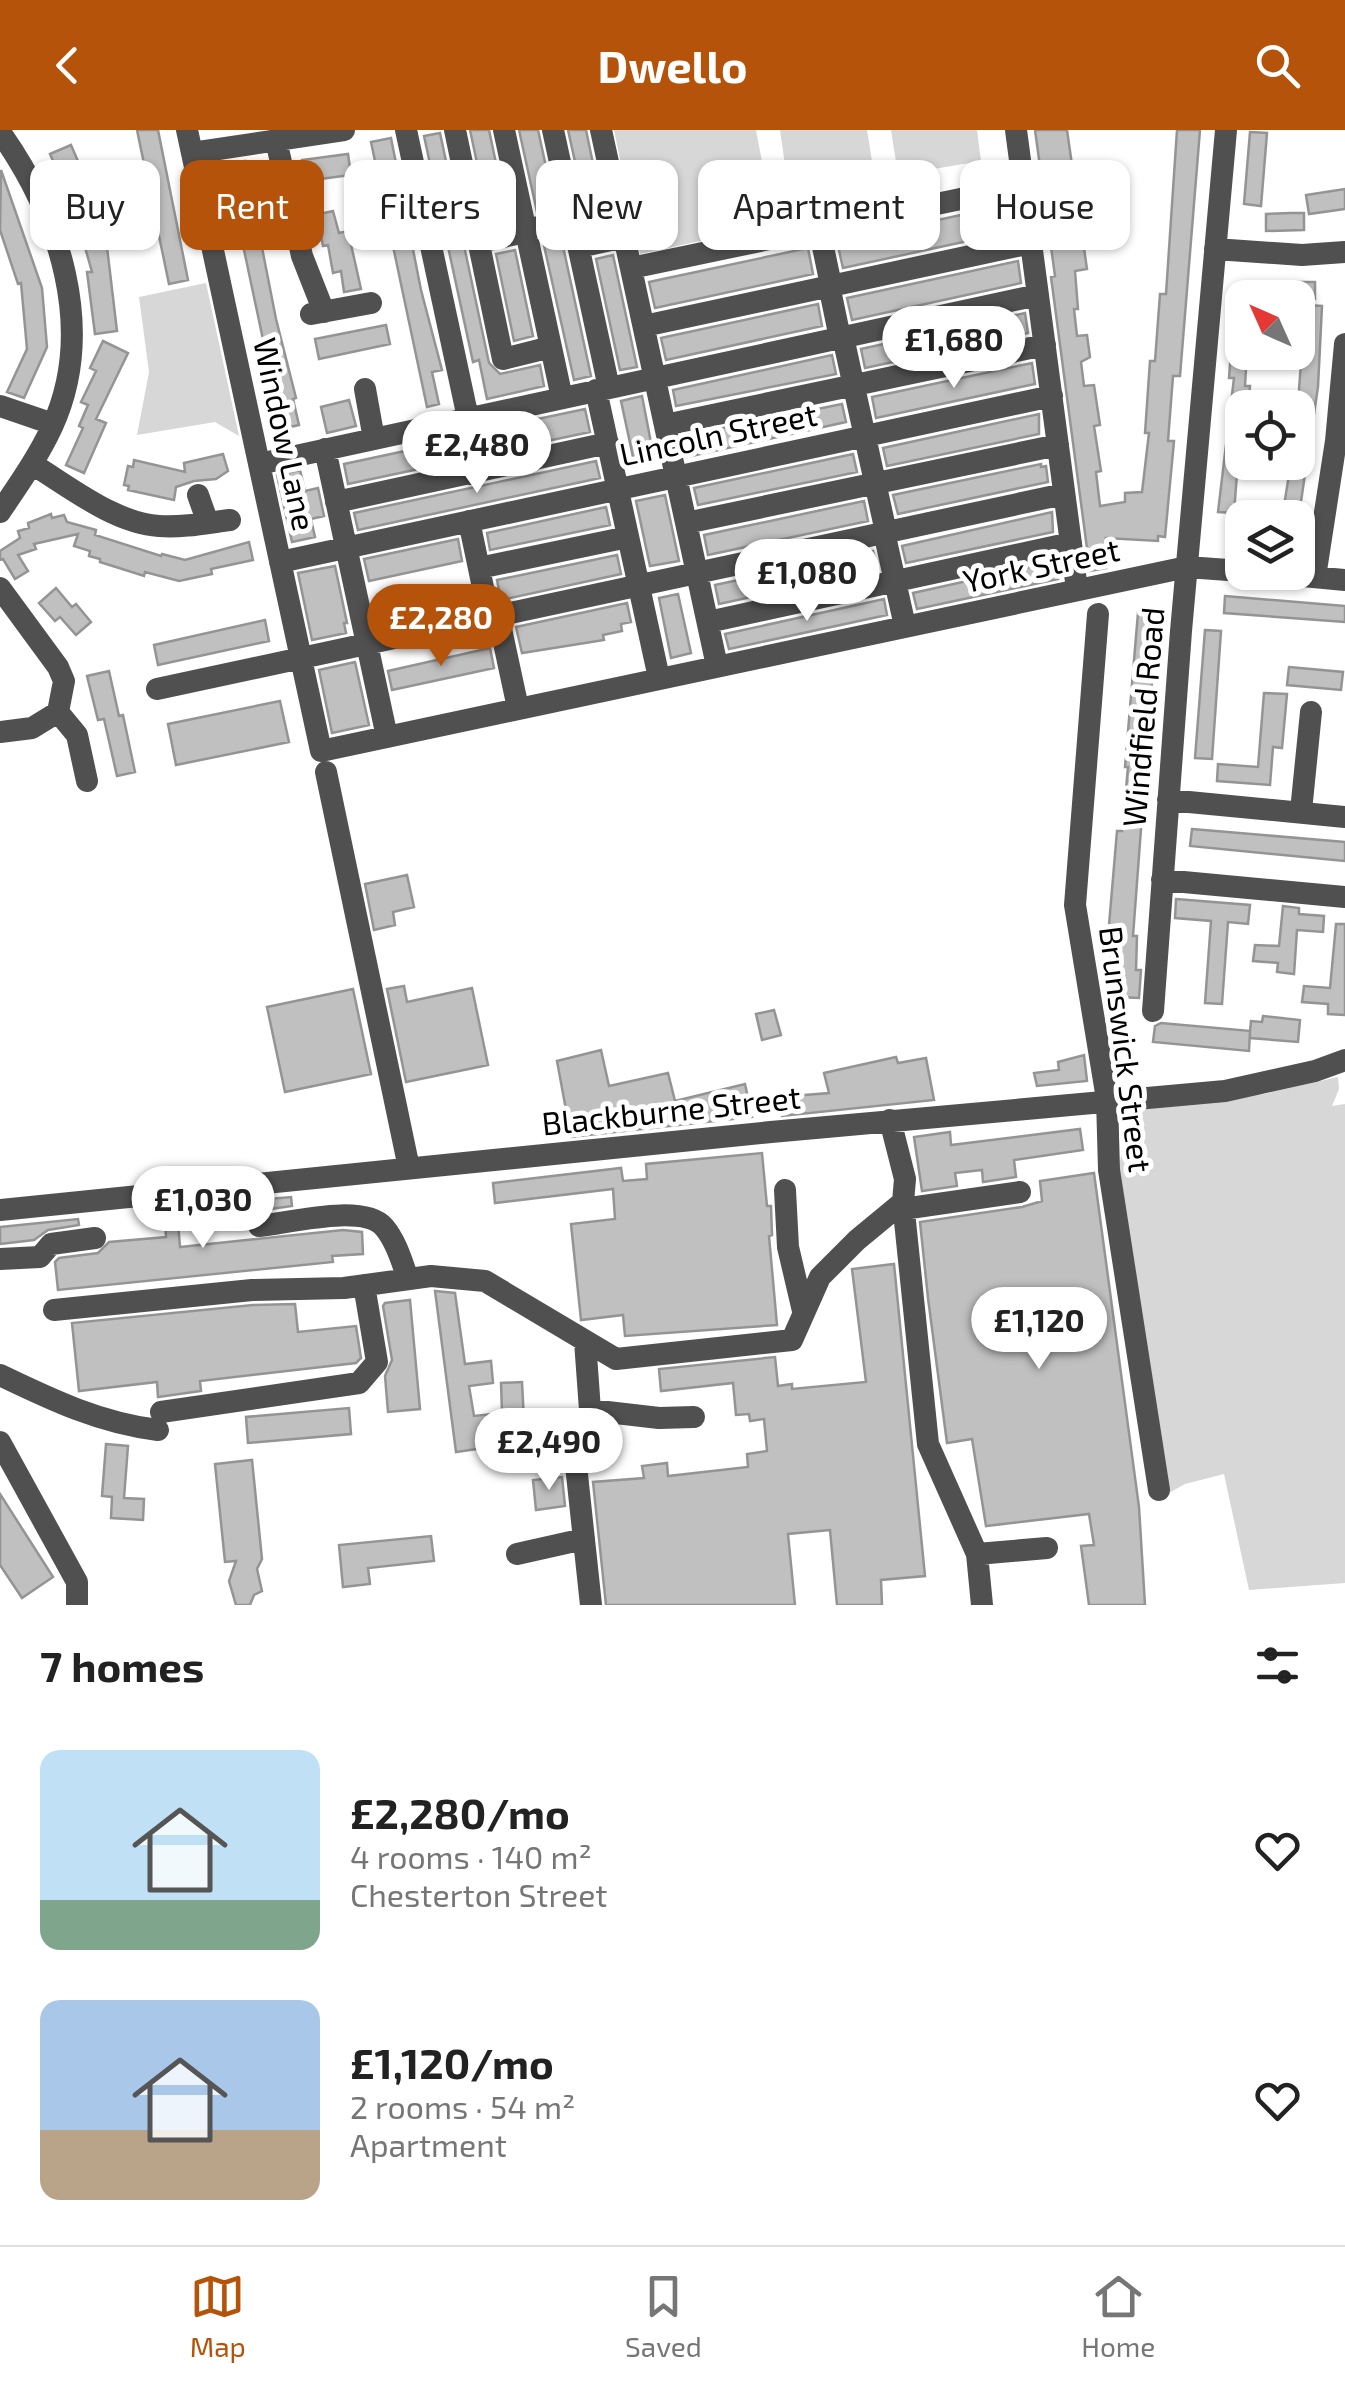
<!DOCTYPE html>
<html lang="en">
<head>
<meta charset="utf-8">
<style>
  :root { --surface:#fff; --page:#f2f2f2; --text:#222; --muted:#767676; --line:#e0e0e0; --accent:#b45309 }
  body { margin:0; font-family:"Exo 2",sans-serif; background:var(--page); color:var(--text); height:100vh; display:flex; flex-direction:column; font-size:38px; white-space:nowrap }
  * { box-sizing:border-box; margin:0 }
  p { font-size:32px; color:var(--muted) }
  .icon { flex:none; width:55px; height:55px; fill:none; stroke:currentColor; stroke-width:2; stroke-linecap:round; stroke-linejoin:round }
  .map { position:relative; height:1475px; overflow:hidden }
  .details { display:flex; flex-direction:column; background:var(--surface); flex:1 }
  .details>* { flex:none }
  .hud { position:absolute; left:30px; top:30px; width:1285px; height:90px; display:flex; gap:20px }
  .needle { width:65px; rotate:315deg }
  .controls { position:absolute; left:1225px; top:150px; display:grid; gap:20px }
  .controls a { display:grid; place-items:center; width:90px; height:90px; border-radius:20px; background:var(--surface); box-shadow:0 2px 8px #0004; font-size:50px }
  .price { position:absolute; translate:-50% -85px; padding:0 22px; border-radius:35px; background:#fff; color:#222; font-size:32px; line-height:65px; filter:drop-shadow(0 2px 5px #0008) }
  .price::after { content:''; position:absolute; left:50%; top:60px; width:30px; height:22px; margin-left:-15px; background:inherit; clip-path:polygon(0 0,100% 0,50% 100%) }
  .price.current { background:var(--accent); color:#fff }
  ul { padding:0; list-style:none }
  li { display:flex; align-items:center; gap:30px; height:250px; padding:0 40px }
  li span { display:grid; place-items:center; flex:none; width:280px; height:200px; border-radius:20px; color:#555 }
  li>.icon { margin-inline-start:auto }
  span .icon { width:120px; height:120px; fill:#fffc; stroke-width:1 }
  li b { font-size:42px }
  h2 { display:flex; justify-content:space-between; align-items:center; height:120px; padding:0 40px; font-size:42px }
  .chip { padding:0 35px; border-radius:20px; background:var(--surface); box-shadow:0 2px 8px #0004; font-size:35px; line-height:90px }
  .chip.current { background:var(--accent); color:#fff }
  header { display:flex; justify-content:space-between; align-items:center; height:130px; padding:0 40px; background:var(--accent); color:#fff; font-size:45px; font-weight:700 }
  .tabs { display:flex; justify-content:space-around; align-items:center; height:140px; border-top:2px solid var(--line); background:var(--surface); font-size:28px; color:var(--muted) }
  .tabs a { display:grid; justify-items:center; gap:5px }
  .tabs .current { color:var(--accent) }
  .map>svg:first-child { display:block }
  .green { fill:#d7d7d7 }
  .building { fill:#c0c0c0; stroke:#949494; stroke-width:2.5 }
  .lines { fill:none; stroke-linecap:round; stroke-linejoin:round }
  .minor { stroke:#505050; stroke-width:22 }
  .labels { text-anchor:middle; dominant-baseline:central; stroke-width:10; stroke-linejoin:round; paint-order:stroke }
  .street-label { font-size:32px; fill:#000; stroke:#fff }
</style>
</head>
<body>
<header><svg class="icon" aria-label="back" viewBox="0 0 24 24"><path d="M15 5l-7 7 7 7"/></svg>Dwello<svg class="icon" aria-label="search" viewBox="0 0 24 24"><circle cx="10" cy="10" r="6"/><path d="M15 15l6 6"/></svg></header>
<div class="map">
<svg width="1345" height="1475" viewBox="0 0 1345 1475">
  <rect width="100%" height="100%" fill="#fff"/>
  <path class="green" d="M614,0H756L774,95L640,124Z
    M780,0H867L875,50L789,63Z
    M891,0H977L981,31L898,45Z
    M206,153L239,306L215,292L137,305L149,242L139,167Z
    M1338,947L1339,959L1332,976L1345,974V1453L1249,1460L1224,1344L1185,1354L1167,1364L1118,1039L1130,991L1147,977L1264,964Z"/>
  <path class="building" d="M137,0H158L188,150L169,154Z
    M470,0H489L508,90L490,94Z
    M519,0H538L555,78L537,82Z
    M568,0H586L606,96L590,99Z
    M1035,0H1067L1087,139L1075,141L1078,179H1074L1077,206L1087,205L1090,227L1081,232L1084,256L1094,255L1100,295L1094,296L1101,341L1096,342L1100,376L1125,372V363L1142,362L1149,303H1145L1150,231H1155L1160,164H1166L1177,0H1200L1180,246H1173L1168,311H1174L1165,407L1158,406V411L1106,408L1109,429L1105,430L1106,438L1090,441L1051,147L1055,146Z
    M1250,2L1267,3L1261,76L1244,74Z
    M440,3L489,233L500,244L540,235L544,256L487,269L479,230L473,232L424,6Z
    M391,8L421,160L442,240L432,242L439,274L427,277L371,12Z
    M71,15L90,59L107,117L117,201L95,204L87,142H92L75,82L50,24Z
    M348,24L351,45L305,51L302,30Z
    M245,31L276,189L296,268L293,269L299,295L282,299L226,35Z
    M1,40L42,158L47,217L24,268L7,262L27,219L21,153L18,154L0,100Z
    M1345,59V79L1309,84L1306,65Z
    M1011,74L1014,101L843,138L837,112Z
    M333,81L339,103L348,101L361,159L344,162L341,141L333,143L328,115L323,116L319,96L313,97L311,86Z
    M1291,83H1304V100L1266,101V84Z
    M561,107L591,246L574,250L543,111Z
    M808,118L813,144L655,178L649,152Z
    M515,120L533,206L514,211L496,124Z
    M613,125L637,237L620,240L596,129Z
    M1018,131L1021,153L852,190L847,168Z
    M1251,152H1315V169L1251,168Z
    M818,174L822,196L666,230L661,208Z
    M1305,175L1322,176L1318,257L1299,385L1283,382L1291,332H1298V274Z
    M1025,183L1028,203L865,238L861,219Z
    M1233,194H1242V222H1247L1245,256H1250L1248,278H1242L1234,383L1218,382L1234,248H1229Z
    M386,195L390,214L319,229L315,209Z
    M103,211L128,223L96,289L106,293L84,343L66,335L83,298L79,296L88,275L81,272L96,241L90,238Z
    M832,225L836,244L676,276L673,260Z
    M1032,233L1035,254L876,288L872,267Z
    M642,266L653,323L633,327L621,271Z
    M349,270L356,296L327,303L321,277Z
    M842,274L846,292L687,327L684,306Z
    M585,279L590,302L481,325L476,302Z
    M1039,284V304L887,336L883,318Z
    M447,312L452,332L348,354L344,334Z
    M223,324L228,341L216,349L194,351L176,357L174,370L128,360L129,356L124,355L128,336L133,337L134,330L185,342L184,333Z
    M853,324L857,342L698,375L694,358Z
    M596,331L600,348L358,400L354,383Z
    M1041,334V337L1046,336L1048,352L898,384L893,365Z
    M300,340L305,361L318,358L324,386L311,389L315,407L292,412L277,345Z
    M665,365L679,431L650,436L636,371Z
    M864,371L868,391L708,425L704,405Z
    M606,377L610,395L490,420L487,403Z
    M1052,382L1053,402L906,433L902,416Z
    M51,384L52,388L64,385L67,392L96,400L95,405L161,426L162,424L185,430L249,412L253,430L211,439L212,444L179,451L145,442L144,446L100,432V429L89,426L90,421L74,416L78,404L34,414L36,419L18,425L28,441L15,449L3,429L0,430V421L20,408L18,401L29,398L28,393Z
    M458,409L462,431L369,451L364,429Z
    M873,421L877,440L719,474L715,455Z
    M617,425L621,444L501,470L497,450Z
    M1048,433V437L1055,436L1058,449L917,479L913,463Z
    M335,436L347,493H344L346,503L312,510L298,443Z
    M56,458L72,477L76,474L91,492L76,505L60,487L55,491L39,473Z
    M678,464L691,523L671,528L659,468Z
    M1225,466L1345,476V492L1224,483Z
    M884,469L887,485L729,519L725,504Z
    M627,473L631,492L621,494L622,501L603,505L604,510L522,523L516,497Z
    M1138,483L1157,485L1133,806H1137L1136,840H1141L1139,868L1118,867L1121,828L1110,827L1114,795H1109L1117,701H1122L1124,680L1128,637H1125Z
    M265,490L269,511L158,535L154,515Z
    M1205,500L1221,501L1212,629L1195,628Z
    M490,518L494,538L392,560L388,541Z
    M355,532L369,595L332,603L319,540Z
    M1289,537L1343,542L1341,560L1287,555Z
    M109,541L119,586L123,585L135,642L117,646L104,589L98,590L87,546Z
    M1264,563L1287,564L1282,618L1273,617L1270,655L1217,651L1218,634L1258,637Z
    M280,571L289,612L176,635L168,594Z
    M1192,699L1345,712V731L1190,716Z
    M407,745L414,777L393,782L395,795L374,800L365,754Z
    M1176,769L1250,775L1248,794L1228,792L1222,874L1205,873L1211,791L1175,788Z
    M1283,776L1299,778V784L1324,786L1323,802L1297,800L1294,844L1277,842L1278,833L1253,831L1255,815L1279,816Z
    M1336,794H1345V885L1328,884V874L1302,872L1304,856L1330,858Z
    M404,856L407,872L472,858L488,935L406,952L387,859Z
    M353,859L371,944L285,962L267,877Z
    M774,880L781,905L762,910L756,884Z
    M1263,886L1300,890L1298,912L1250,908V901L1249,921L1153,912L1155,896L1161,893L1250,901L1251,891L1262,892Z
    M601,920L609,956L668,943L675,971L745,954L752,987L571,1007L557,931Z
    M1084,925L1087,951L1037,956L1034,943L1059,940L1058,932Z
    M896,927L898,933L926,928L934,970L782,986L780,967L829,963L824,943Z
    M1080,999L1083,1020L1014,1030L1016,1047L983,1052L982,1040L955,1043L957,1056L922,1061L914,1007L950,1002L951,1015Z
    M762,1023L767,1076H771L772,1105L769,1106L777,1195L625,1206L623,1185L581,1190L571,1094L615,1089L613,1059L495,1073L493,1053L621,1038L623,1051L647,1049L646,1034Z
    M1094,1043L1139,1377L1145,1475H1089L1081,1416L1094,1415L1089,1384L986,1396L972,1309L947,1313L928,1168L920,1092L1022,1077L1042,1071L1040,1051Z
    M291,1067L292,1076L257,1081L247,1087L178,1092L180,1117L343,1100L362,1102L363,1124L332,1126L333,1132L58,1160L55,1132L59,1128L98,1123L109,1112L166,1107L164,1078Z
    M78,1089L79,1095L48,1100L34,1110L0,1114V1097Z
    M894,1134L925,1446L881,1450L882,1475H837L830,1400L788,1404L795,1475H606L593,1352L644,1348L642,1336L667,1333L668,1346L748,1337L747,1324L767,1321L764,1289L750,1291L749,1284L736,1285L733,1253L661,1261L659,1239L775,1227L778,1256L792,1254V1259L866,1252L852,1139Z
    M435,1161L455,1163L465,1234L491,1231L493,1253L469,1256L474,1286L502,1283L501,1253L522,1252L524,1291L513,1300L482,1302L484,1318L456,1322Z
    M410,1170L420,1279L388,1282L385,1246L392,1230L383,1176L385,1173Z
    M295,1174L298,1202L356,1196L361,1228L356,1233L200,1251L201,1261L158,1267L157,1252L79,1261L72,1193L253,1175Z
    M349,1278L351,1304L248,1313L246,1287Z
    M106,1314L128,1316L124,1368L144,1369L143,1390L111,1388L112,1367L102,1366Z
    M252,1330L262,1429L257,1439L262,1461L254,1465L250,1475H236L229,1451L236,1431L225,1432L215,1334Z
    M562,1347L565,1376L536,1380L533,1350Z
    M0,1364L53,1447L22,1468L0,1435Z
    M431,1406L434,1431L368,1438L370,1454L343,1457L339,1415Z"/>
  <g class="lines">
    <path class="minor" d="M187,0L321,621L1187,437L1242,441
      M406,0L468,288
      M455,0L503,229L551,217
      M504,0L562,268
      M553,0L609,258
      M601,0L717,536
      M1016,0L1077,459
      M0,2C59,85 97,199 52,297C38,327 19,354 0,382
      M276,10L302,126L324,182
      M192,23L344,0
      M819,98L831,155
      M526,100L573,89
      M479,112L526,102
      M579,117L625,107
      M1215,119L1302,125L1345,122
      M631,138L1023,56
      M829,155L840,208
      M311,184L371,173
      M644,196L1031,113
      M843,207L886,402
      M365,259L374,309
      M596,260L659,548
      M0,276L53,294
      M458,291L470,344
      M665,295L1045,215
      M325,319L387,607
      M32,334C70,357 114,393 159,396C182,398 207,393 230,390
      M259,334L1038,165
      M198,365L208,393
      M336,372L608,313
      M469,391L489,486
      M686,393L1058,315
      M884,402L905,496
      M280,432L1052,266
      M479,438L628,407
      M1260,442L1345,450
      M1315,447L1336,311L1345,214
      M0,458L58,537L64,551L58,582L32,598L0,602
      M1098,484L1075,775L1107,969L1109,1040L1159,1360
      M498,485L518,578
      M708,492L1071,413
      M157,559L1064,364
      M58,582L77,605L87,651
      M326,642L409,1038
      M1168,670L1345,687
      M1301,681L1311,582
      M1162,750L1345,767
      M1153,881L1181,501L1226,0
      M785,1060L788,1117L803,1181
      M903,1072L928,1314L977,1424L982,1475
      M903,1079L1020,1062
      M0,1080L771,1002L1225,961L1315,941L1345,930
      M259,1096C289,1093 363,1073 384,1097C396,1111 402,1132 408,1149
      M0,1129L40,1127L51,1114L95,1108
      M54,1180L252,1160L344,1158L431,1146L485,1151L616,1229L792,1210L820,1147L857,1110L903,1072L905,1049L890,990
      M0,1245C52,1270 100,1293 158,1300
      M590,1280L659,1288L694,1287
      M161,1282L359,1253L377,1232L364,1155
      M572,1298L591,1475
      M0,1312L77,1452V1475
      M504,1318L527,1316V1306L591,1294L585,1211
      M517,1424L584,1409
      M977,1424L1047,1418"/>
  </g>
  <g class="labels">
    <g class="street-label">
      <text transform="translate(718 303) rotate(-12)">Lincoln Street</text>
      <text transform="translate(286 304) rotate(78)">Window Lane</text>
      <text transform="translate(1041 434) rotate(-12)">York Street</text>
      <text transform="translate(1142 587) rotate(-85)">Windfield Road</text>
      <text transform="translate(1127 919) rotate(83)">Brunswick Street</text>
      <text transform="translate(671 979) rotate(-6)">Blackburne Street</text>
    </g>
  </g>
</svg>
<div class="controls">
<a><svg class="needle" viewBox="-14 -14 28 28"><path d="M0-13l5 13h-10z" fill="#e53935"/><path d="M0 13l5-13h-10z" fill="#767676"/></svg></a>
<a><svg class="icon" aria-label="locate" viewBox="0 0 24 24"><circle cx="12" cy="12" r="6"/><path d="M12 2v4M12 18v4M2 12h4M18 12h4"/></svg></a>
<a><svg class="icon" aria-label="layers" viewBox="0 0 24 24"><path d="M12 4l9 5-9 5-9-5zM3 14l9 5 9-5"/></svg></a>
</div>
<b class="price" style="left:954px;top:261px">£1,680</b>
<b class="price" style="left:477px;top:366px">£2,480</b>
<b class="price" style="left:807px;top:494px">£1,080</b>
<b class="price current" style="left:441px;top:539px">£2,280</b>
<b class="price" style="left:203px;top:1121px">£1,030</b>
<b class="price" style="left:1039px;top:1242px">£1,120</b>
<b class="price" style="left:549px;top:1363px">£2,490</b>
<div class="hud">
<a class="chip">Buy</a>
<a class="chip current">Rent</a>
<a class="chip">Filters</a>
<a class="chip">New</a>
<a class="chip">Apartment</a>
<a class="chip">House</a>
</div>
</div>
<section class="details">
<h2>7 homes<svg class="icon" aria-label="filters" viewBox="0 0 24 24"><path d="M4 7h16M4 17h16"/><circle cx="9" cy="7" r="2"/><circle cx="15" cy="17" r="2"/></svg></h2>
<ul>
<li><span style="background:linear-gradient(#bfe0f5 75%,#7fa58c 0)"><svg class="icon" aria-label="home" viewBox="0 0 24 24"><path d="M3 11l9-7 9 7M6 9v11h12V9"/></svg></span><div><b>£2,280/mo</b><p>4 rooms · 140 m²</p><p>Chesterton Street</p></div><svg class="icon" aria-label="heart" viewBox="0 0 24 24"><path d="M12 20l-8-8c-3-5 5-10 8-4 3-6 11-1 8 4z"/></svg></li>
<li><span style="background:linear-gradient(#a9c7e8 65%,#b9a48a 0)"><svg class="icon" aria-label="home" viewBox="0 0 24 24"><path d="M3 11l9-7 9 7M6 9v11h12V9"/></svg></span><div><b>£1,120/mo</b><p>2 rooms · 54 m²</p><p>Apartment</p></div><svg class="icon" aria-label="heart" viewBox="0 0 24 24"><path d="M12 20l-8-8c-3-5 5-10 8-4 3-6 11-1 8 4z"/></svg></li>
</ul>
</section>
<nav class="tabs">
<a class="current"><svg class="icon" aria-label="map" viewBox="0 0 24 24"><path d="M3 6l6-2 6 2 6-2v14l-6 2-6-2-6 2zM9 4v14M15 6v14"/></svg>Map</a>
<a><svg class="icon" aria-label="saved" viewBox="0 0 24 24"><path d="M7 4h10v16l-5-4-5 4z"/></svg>Saved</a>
<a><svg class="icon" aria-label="home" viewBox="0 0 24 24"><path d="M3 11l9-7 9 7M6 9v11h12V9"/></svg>Home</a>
</nav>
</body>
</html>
